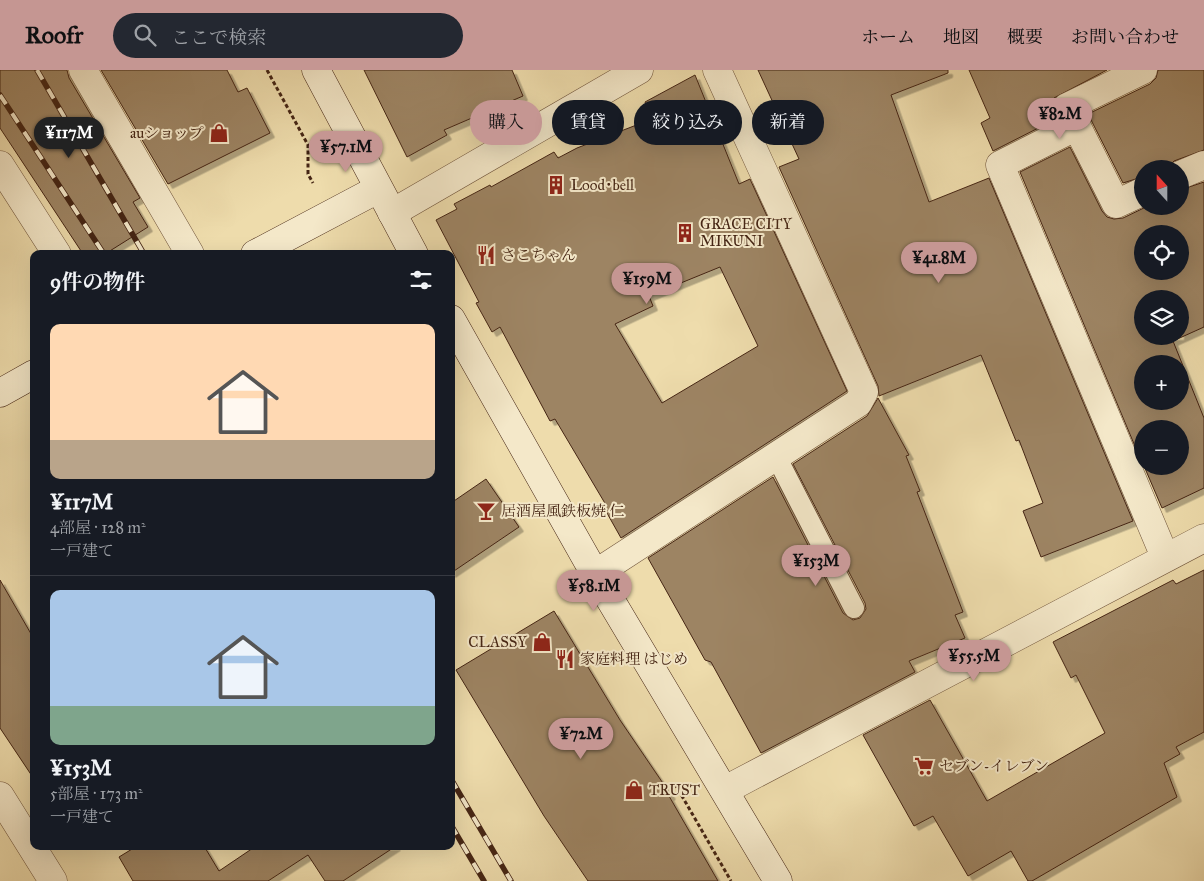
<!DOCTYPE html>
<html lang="ja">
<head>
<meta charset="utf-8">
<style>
  :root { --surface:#171b24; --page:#242831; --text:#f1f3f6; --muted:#9ea1a6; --line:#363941; --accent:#c59692 }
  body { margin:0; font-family:"IM FELL Great Primer","Noto Serif JP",serif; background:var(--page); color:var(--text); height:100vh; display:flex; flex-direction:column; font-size:19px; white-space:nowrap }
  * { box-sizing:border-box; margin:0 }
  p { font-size:16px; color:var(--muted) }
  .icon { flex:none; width:28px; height:28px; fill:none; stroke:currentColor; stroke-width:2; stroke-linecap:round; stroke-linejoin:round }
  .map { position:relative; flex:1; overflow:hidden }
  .panel { position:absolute; left:30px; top:180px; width:425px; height:600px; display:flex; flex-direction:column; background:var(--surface); border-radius:10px; box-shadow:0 5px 20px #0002 }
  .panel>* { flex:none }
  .top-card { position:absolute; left:470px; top:30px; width:475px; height:45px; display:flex; gap:10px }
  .needle { width:32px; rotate:339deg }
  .tools { position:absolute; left:1134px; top:90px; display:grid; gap:10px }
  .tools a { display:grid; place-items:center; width:55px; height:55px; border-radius:50%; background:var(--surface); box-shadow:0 5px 20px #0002; font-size:25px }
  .price { position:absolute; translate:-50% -42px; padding:0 11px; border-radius:18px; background:var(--accent); color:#111; font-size:16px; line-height:32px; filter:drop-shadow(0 1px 2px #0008) }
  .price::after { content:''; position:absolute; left:50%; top:30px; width:15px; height:11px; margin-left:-8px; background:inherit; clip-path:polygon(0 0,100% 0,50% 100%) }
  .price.selected { background:#222; color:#fff }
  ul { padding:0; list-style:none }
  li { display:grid; align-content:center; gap:10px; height:265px; padding:0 20px }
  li+li { border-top:1px solid var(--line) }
  li span { display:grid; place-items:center; height:155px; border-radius:10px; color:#555 }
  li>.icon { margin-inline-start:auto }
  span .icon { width:90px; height:90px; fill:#fffc; stroke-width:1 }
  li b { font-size:21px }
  h2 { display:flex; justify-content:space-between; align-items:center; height:60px; padding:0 20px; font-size:21px }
  .pill { padding:0 18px; border-radius:22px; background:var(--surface); box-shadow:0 5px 20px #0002; font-size:18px; line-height:45px }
  .pill.selected { background:var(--accent); color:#111 }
  header { display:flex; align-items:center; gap:30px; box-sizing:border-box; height:70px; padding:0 25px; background:var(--accent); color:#111 }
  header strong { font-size:24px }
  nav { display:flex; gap:28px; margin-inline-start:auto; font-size:18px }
  .search { width:350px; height:45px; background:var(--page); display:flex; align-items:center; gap:12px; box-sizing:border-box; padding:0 18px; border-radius:28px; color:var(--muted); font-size:19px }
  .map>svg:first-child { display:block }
  .building { fill:#9d8463; stroke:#452514; fill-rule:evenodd; filter:url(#shadow) }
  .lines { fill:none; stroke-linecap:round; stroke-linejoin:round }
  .lane-casing { stroke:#6f533a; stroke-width:22 }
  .street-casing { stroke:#6f533a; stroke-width:29 }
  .secondary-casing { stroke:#452514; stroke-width:29 }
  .path { stroke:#452514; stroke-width:3; stroke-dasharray:4 2.5; stroke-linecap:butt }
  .lane { stroke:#f4e8c9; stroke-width:20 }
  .street { stroke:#f4e8c9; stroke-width:28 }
  .secondary { stroke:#f4e8c9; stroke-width:28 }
  .rail-casing { stroke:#452514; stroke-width:5.5 }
  .rail { stroke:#f4e8c9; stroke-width:4; stroke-dasharray:11; stroke-linecap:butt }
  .labels { text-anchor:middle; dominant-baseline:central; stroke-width:4; stroke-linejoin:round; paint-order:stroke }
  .poi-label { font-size:15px; fill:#452514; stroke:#f4e8c9; text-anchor:start }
</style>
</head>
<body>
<header>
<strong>Roofr</strong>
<div class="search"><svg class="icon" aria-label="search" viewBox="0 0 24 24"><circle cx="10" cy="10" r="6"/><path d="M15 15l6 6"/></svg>ここで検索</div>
<nav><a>ホーム</a><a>地図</a><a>概要</a><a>お問い合わせ</a></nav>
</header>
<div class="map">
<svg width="1204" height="811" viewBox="0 0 1204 811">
  <defs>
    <filter id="shadow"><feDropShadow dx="4.5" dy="4.5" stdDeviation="0" flood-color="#0004"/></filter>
  </defs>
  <rect width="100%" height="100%" fill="#eedcac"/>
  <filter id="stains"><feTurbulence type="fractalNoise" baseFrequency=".004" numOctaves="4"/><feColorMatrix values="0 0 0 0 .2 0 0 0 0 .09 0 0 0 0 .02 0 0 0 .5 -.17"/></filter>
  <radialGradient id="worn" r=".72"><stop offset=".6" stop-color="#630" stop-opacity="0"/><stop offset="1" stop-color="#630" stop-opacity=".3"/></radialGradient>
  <path class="building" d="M0,0H67L69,8L140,128L133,132L148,157L105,184H83L0,58Z
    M101,0H227L238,22L247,18L270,63L168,114Z
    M364,0H512L523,26L444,60L447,65L407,87Z
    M758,0H948V3L891,25L929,132L989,108L1133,451L1041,487L1023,441L1043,433L1019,370L1016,371L981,285L879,326L878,316L779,97L799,89Z
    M969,0H1107L1054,28L1051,37L1056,49L993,81L981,53L990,48Z
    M1158,0H1204V80L1174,91L1166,99H1142V107L1123,113L1088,44L1150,14L1156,8Z
    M695,5L739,114L750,109L847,321L621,468L603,436L606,435L555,349L550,351L500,257L492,262L476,233L479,232L436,150L457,139L454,134L490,115L491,117L554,82L558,88L577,78L652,49L645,32ZM720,197L758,276L662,333L615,254L653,236L649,226Z
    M1070,77L1102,141L1107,147L1114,149L1123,148L1148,136H1180V120L1204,112V257L1173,271L1204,348V418L1162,438L1144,396H1180V359H1142V393L1020,102ZM1142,164H1180V201H1142ZM1142,229H1180V266H1142ZM1142,294H1180V331H1142Z
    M878,328L909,385L906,386L920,421L917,422L963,542L955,545L965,568L909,591L915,602L761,683L711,592L705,590L648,488L773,407L843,543L853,550L860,548L866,539L865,533L793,394L867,346Z
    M486,409L519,457L451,503V433Z
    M1204,500V662L1176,677L1180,684L1164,693L1177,727L1032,811H1028L1011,781L968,806L933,746L914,756L863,665L930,630L987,731L1105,663L1076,605L1071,608L1053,572L1173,510L1176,514Z
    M0,510L34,569V709L0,658Z
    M554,541L620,650L671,725L669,726L718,811H588L544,746L456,600Z
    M137,776H204L219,801L256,776H396L343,811H325L308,785L268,811H133L119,787Z"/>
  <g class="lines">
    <g class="lane-casing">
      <path id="lane" d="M776,386L854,538"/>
    </g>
    <g class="street-casing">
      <path id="street" d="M83,0L190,184
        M1077,56L1000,95L1165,487
        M0,95L57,184
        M1180,105L1204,95
        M1142,122L1116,134L1067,37L1143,0
        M392,143L639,0
        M595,504L858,333L864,322L717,0
        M725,720L1204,468
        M0,726L53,811"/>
    </g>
    <g class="secondary-casing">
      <path id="secondary" d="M316,0L414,184
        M255,184L378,119
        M451,249L595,504L778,811
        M0,323L34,304"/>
    </g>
    <path class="path" d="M267,0L308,75V104L313,113
      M675,714L731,811"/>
    <use href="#lane" class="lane"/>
    <use href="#street" class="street"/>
    <use href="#secondary" class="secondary"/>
    <g class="rail-casing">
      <path id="rail" d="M37,0L144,184
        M0,25L104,184
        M451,709L511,811
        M451,755L484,811"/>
    </g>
    <use href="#rail" class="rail"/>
  </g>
  <defs>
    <g id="shop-bare" transform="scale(1.5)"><path d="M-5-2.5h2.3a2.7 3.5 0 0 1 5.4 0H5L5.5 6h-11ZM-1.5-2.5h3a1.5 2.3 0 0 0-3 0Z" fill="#8f2418" stroke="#f4e8c9" stroke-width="2.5" paint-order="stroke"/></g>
    <g id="building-bare" transform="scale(1.5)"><path d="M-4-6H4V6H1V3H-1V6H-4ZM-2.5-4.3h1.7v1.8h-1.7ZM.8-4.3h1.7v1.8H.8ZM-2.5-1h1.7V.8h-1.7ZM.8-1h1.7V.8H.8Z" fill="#8f2418" stroke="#f4e8c9" stroke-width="2.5" paint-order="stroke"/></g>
    <g id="restaurant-bare" transform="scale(1.5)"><path d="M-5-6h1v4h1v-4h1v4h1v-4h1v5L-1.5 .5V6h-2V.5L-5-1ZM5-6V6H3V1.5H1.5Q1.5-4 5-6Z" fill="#8f2418" stroke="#f4e8c9" stroke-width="2.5" paint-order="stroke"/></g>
    <g id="bar-bare" transform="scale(1.5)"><path d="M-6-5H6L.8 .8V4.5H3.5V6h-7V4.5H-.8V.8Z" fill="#8f2418" stroke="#f4e8c9" stroke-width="2.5" paint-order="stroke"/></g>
    <g id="supermarket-bare" transform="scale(1.5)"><path d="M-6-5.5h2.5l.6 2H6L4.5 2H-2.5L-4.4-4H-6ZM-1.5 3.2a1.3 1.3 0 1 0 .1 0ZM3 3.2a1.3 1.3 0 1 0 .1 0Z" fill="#8f2418" stroke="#f4e8c9" stroke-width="2.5" paint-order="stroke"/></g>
  </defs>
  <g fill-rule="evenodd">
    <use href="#shop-bare" x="219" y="63"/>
    <use href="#building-bare" x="556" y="115"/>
    <use href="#building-bare" x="685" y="163"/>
    <use href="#restaurant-bare" x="486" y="185"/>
    <use href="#bar-bare" x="486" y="441"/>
    <use href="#shop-bare" x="542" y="572"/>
    <use href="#restaurant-bare" x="565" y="589"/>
    <use href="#supermarket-bare" x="924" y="696"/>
    <use href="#shop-bare" x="634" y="720"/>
  </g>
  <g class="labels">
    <g class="poi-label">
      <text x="204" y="63" text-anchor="end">auショップ</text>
      <text x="571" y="115">Lood･bell</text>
      <text x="700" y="154">GRACE CITY<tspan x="700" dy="17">MIKUNI</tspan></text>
      <text x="501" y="185">さこちゃん</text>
      <text x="501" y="441">居酒屋風鉄板焼 仁</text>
      <text x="527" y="572" text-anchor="end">CLASSY</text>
      <text x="580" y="589">家庭料理 はじめ</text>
      <text x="939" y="696">セブン-イレブン</text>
      <text x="649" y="720">TRUST</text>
    </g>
  </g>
  <rect width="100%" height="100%" filter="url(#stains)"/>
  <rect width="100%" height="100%" fill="url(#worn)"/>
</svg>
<div class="tools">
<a><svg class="needle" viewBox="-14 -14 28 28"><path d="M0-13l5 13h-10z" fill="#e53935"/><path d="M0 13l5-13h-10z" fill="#9ea1a6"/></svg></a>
<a><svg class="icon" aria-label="locate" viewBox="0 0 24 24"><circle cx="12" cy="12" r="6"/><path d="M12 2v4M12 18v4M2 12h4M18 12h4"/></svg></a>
<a><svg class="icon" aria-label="layers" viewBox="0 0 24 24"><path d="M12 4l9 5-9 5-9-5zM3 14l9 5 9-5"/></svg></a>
<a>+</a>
<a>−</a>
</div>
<b class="price" style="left:1060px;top:70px">¥82M</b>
<b class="price selected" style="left:69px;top:89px">¥117M</b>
<b class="price" style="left:346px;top:103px">¥57.1M</b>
<b class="price" style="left:939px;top:214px">¥41.8M</b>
<b class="price" style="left:647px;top:235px">¥159M</b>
<b class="price" style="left:816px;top:517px">¥153M</b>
<b class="price" style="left:594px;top:542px">¥58.1M</b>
<b class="price" style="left:974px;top:612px">¥55.5M</b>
<b class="price" style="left:581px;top:690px">¥72M</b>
<div class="top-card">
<a class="pill selected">購入</a>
<a class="pill">賃貸</a>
<a class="pill">絞り込み</a>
<a class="pill">新着</a>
</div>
<section class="panel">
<h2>9件の物件<svg class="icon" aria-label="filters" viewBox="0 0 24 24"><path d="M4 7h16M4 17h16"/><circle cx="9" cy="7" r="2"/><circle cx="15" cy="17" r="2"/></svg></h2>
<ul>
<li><span style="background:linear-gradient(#ffd9b3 75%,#b9a48a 0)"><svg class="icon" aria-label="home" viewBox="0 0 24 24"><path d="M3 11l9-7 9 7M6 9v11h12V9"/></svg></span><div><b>¥117M</b><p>4部屋 · 128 m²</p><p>一戸建て</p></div></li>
<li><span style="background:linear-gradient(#a9c7e8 75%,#7fa58c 0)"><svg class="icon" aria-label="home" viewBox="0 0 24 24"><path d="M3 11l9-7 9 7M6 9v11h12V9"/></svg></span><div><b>¥153M</b><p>5部屋 · 173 m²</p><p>一戸建て</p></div></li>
</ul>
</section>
</div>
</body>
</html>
